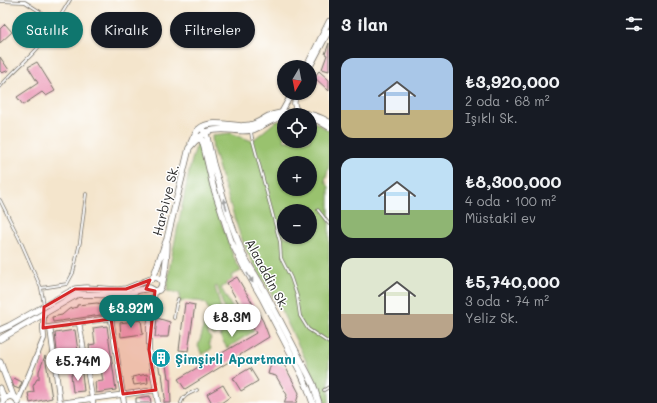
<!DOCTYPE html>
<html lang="tr">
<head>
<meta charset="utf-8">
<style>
  :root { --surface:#171b24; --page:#242831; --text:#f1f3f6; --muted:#9ea1a6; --accent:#0f766e }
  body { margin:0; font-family:Mali,sans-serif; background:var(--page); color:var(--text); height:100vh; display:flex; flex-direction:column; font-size:15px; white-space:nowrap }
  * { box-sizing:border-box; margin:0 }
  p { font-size:13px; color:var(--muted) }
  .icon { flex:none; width:22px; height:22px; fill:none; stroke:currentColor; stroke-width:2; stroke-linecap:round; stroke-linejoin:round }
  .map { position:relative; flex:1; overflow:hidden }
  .panel { display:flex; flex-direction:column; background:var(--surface); width:328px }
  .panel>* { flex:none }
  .banner { position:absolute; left:12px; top:12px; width:257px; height:36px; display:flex; gap:8px }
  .needle { width:26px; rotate:190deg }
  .buttons { position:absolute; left:277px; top:60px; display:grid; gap:8px }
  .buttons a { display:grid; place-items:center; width:40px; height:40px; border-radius:50%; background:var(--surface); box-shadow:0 1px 3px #0004; font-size:20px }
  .price { position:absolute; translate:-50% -34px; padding:0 9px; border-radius:14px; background:#fff; color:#222; font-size:13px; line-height:26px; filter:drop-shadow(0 1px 2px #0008) }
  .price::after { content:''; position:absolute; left:50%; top:24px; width:12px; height:9px; margin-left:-6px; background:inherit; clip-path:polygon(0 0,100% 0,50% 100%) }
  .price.active { background:var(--accent); color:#fff }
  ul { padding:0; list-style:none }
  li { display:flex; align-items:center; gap:12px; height:100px; padding:0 12px }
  li span { display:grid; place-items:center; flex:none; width:112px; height:80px; border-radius:12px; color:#555 }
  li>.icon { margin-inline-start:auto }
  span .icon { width:48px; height:48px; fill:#fffc; stroke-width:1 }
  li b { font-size:17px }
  h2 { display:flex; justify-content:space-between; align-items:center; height:48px; padding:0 12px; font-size:17px }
  .tag { padding:0 14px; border-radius:18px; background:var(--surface); box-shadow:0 1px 3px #0004; font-size:14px; line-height:36px }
  .tag.active { background:var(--accent); color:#fff }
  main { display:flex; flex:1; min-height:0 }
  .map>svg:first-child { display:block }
  .green { fill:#99c26e; stroke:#62764c; fill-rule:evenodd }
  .building { fill:#eb97b5 }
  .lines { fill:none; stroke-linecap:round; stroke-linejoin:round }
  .service-casing { stroke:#716c63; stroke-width:3.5 }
  .minor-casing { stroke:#716c63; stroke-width:6 }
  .tertiary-casing { stroke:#716c63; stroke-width:7 }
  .service { stroke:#fff; stroke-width:2 }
  .minor { stroke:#fff; stroke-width:4.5 }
  .tertiary { stroke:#fff; stroke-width:5.5 }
  .oneway { fill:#a0a0a0 }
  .marked { fill:#d62828; fill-opacity:0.2; stroke:#d62828; stroke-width:3; stroke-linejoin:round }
  .labels { text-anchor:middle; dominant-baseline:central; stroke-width:3; stroke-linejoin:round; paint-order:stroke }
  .street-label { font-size:13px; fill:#2b2b2b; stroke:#fff }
  .culture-label { font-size:13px; font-weight:bold; fill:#0d838f; stroke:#fff; text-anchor:start }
</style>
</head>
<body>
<main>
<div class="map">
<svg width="329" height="403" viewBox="0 0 329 403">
  <rect width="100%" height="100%" fill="#fff"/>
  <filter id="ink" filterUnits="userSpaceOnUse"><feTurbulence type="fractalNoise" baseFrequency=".025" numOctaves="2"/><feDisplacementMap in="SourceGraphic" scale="8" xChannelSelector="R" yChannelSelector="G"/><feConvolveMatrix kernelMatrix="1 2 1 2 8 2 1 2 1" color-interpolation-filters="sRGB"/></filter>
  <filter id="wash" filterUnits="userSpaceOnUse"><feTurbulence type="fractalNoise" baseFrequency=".012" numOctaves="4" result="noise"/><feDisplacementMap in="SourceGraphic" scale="16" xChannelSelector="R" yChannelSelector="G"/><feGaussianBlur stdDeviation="0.9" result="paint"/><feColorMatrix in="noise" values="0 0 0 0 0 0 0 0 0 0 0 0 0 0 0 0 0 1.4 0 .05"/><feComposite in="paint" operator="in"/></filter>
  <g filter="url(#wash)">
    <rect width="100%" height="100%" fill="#f4e5cc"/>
    <path class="green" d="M284,120V141H310V122L317,123L329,131V165L325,181L329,187V403H325L322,393L281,310L247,252L238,229L213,150L212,135L231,133L252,141L275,122ZM284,163H310V189H284ZM284,211H310V237H284Z
      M199,143L208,185L234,258L241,271L231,276L233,280L227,283V284L221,288L244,328L249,324L254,331L227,348L220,336C230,321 222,302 217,286L215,287C217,296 228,326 219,333C218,334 214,335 213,335L211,333C210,326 211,307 204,303C201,301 198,301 194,301C187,301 185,299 179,303L180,293L167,291L170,265L190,167L196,146Z
      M205,318H206C207,325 206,333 211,338L209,343L211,349L202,355L198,346L202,334Z"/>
    <g id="blocks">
      <path class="building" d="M5,24L12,32L0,43V29Z
        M329,43V71L322,69L327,55L325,54Z
        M0,57L9,70L2,73L0,71Z
        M37,62L55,91L46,96L42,92L23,105L17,97L38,83L28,67Z
        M319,71L329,80V91L314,77Z
        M237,277L263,321L269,337L185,389L178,379L256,333L227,283Z
        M141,298L146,300L148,308L53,322L52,317L62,315L69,309L77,307V305L97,303L108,305V302L124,303L125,305L134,302Z
        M185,303L195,305L188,351L179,350Z
        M157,318L170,322L168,337H155Z
        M141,320L143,334L121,337L120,323Z
        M107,326L116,390L96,393L95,382L103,381L98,353L90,354L89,345L95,344L93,328Z
        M75,330L80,365L59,369L55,333Z
        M164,352L168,378H170L171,403H164V399L165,398L162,373H160L156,353Z
        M45,356L52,398L30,403L28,393L34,392L33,386L37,379H39V371Z
        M271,363L285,366L299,393L296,403H284L287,395L276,376L268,374Z
        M250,368L258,381L241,391L233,378Z
        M82,373L84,391L73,392L71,374Z
        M147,374L148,383L134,385L132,377Z
        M14,378L22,382L19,389L14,387L12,382Z
        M223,385L230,397L221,403H212L207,394Z
        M150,396L151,403H136V398Z"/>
    </g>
  </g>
  <g filter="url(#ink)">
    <use href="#blocks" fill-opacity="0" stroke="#716c63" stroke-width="1"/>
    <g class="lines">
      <g class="service-casing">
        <path id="service" d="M0,1L25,2L56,22
          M0,87C10,74 23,64 35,51C49,36 59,18 70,0
          M251,132L252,138L280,242L281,258L291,278L297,296L300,316L308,329L329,343
          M0,200L20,240L41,288L44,305
          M318,210L329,224
          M41,288L67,284L73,273L80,242L86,194
          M174,318L176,305L178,299
          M324,390L329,387
          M181,403C183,395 191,393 197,390"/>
      </g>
      <g class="minor-casing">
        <path id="minor" d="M306,67L329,21
          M310,67L329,31
          M297,93C293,101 293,110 302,113
          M281,113L292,93
          M155,291L149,328V350L158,403
          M111,319L124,403
          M79,323L93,403
          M50,327L60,403
          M43,328L151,312
          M18,401L44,338L43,328L44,314
          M61,403L156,390"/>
      </g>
      <g class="tertiary-casing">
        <path id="tertiary" d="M316,120L319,121L329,127
          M201,128L206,133L213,164L231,223L243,255L263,288L308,374L313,384L319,403
          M199,137L202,140L204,147L213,186L231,241L243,265L261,296L301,373L308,389L313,403
          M191,143C193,138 195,133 199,129C209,120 228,125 241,126C244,126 247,125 250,125C257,124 263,119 269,116C288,109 312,112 329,122
          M153,278C158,265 162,252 167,239L189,148C204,130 211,128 233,130C239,131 246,131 252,130C263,127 272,117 284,117
          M0,330L9,326L75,289L86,288L118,290L126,289L156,277L160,279L162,283
          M0,339L78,294L118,295L128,294L139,290L150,288L155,291L159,290C165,284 167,253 167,243
          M0,362L13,396
          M0,388L4,400
          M3,403L5,398L11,396L16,398L18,403"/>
      </g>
      <use href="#service" class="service"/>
      <use href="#minor" class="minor"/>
      <use href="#tertiary" class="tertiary"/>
    </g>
    <defs><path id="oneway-solid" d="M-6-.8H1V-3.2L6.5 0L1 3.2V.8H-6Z"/></defs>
    <g class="oneway">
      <use href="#oneway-solid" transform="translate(225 204) rotate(-107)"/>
      <use href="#oneway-solid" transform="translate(250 278) rotate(59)"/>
    </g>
  </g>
  <path class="marked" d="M150,280L146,289L155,291L149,350L156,390L123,394L111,319L43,328L44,307L75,289H126Z"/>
  <defs>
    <g id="building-disc" transform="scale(1)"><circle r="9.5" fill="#0f9aa8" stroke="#fff"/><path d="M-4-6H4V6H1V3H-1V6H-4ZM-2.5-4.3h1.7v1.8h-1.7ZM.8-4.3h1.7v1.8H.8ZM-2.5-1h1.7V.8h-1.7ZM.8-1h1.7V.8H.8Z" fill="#fff"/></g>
  </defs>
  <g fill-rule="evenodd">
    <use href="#building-disc" x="161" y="358"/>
  </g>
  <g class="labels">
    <g class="street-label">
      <text transform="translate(165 200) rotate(-76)">Harbiye Sk.</text>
      <text transform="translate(268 274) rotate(62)">Alaaddin Sk.</text>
    </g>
    <g class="culture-label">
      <text x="175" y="358">Şimşirli Apartmanı</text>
    </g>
  </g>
</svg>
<div class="buttons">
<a><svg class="needle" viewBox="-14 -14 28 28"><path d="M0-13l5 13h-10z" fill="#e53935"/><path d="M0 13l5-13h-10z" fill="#9ea1a6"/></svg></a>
<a><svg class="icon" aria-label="locate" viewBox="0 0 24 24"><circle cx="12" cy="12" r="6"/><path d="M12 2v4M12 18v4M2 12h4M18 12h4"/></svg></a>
<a>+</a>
<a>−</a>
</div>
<b class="price active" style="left:131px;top:329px">₺3.92M</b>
<b class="price" style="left:232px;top:338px">₺8.3M</b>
<b class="price" style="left:78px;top:382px">₺5.74M</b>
<div class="banner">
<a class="tag active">Satılık</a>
<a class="tag">Kiralık</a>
<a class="tag">Filtreler</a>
</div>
</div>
<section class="panel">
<h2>3 ilan<svg class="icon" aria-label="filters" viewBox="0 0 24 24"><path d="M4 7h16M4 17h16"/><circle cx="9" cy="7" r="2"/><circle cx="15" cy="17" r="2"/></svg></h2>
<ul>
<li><span style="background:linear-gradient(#a9c7e8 65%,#c2b280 0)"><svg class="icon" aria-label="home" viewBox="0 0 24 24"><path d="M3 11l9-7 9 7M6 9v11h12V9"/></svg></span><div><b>₺3,920,000</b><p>2 oda · 68 m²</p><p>Işıklı Sk.</p></div></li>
<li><span style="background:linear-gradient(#bfe0f5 65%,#8fb573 0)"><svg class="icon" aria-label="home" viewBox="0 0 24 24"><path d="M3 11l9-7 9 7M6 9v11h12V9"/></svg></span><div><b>₺8,300,000</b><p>4 oda · 100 m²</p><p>Müstakil ev</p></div></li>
<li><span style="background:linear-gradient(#dfe7d0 70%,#b9a48a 0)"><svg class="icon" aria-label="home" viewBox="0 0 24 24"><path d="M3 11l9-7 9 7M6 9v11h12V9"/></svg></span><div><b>₺5,740,000</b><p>3 oda · 74 m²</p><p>Yeliz Sk.</p></div></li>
</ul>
</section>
</main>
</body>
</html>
